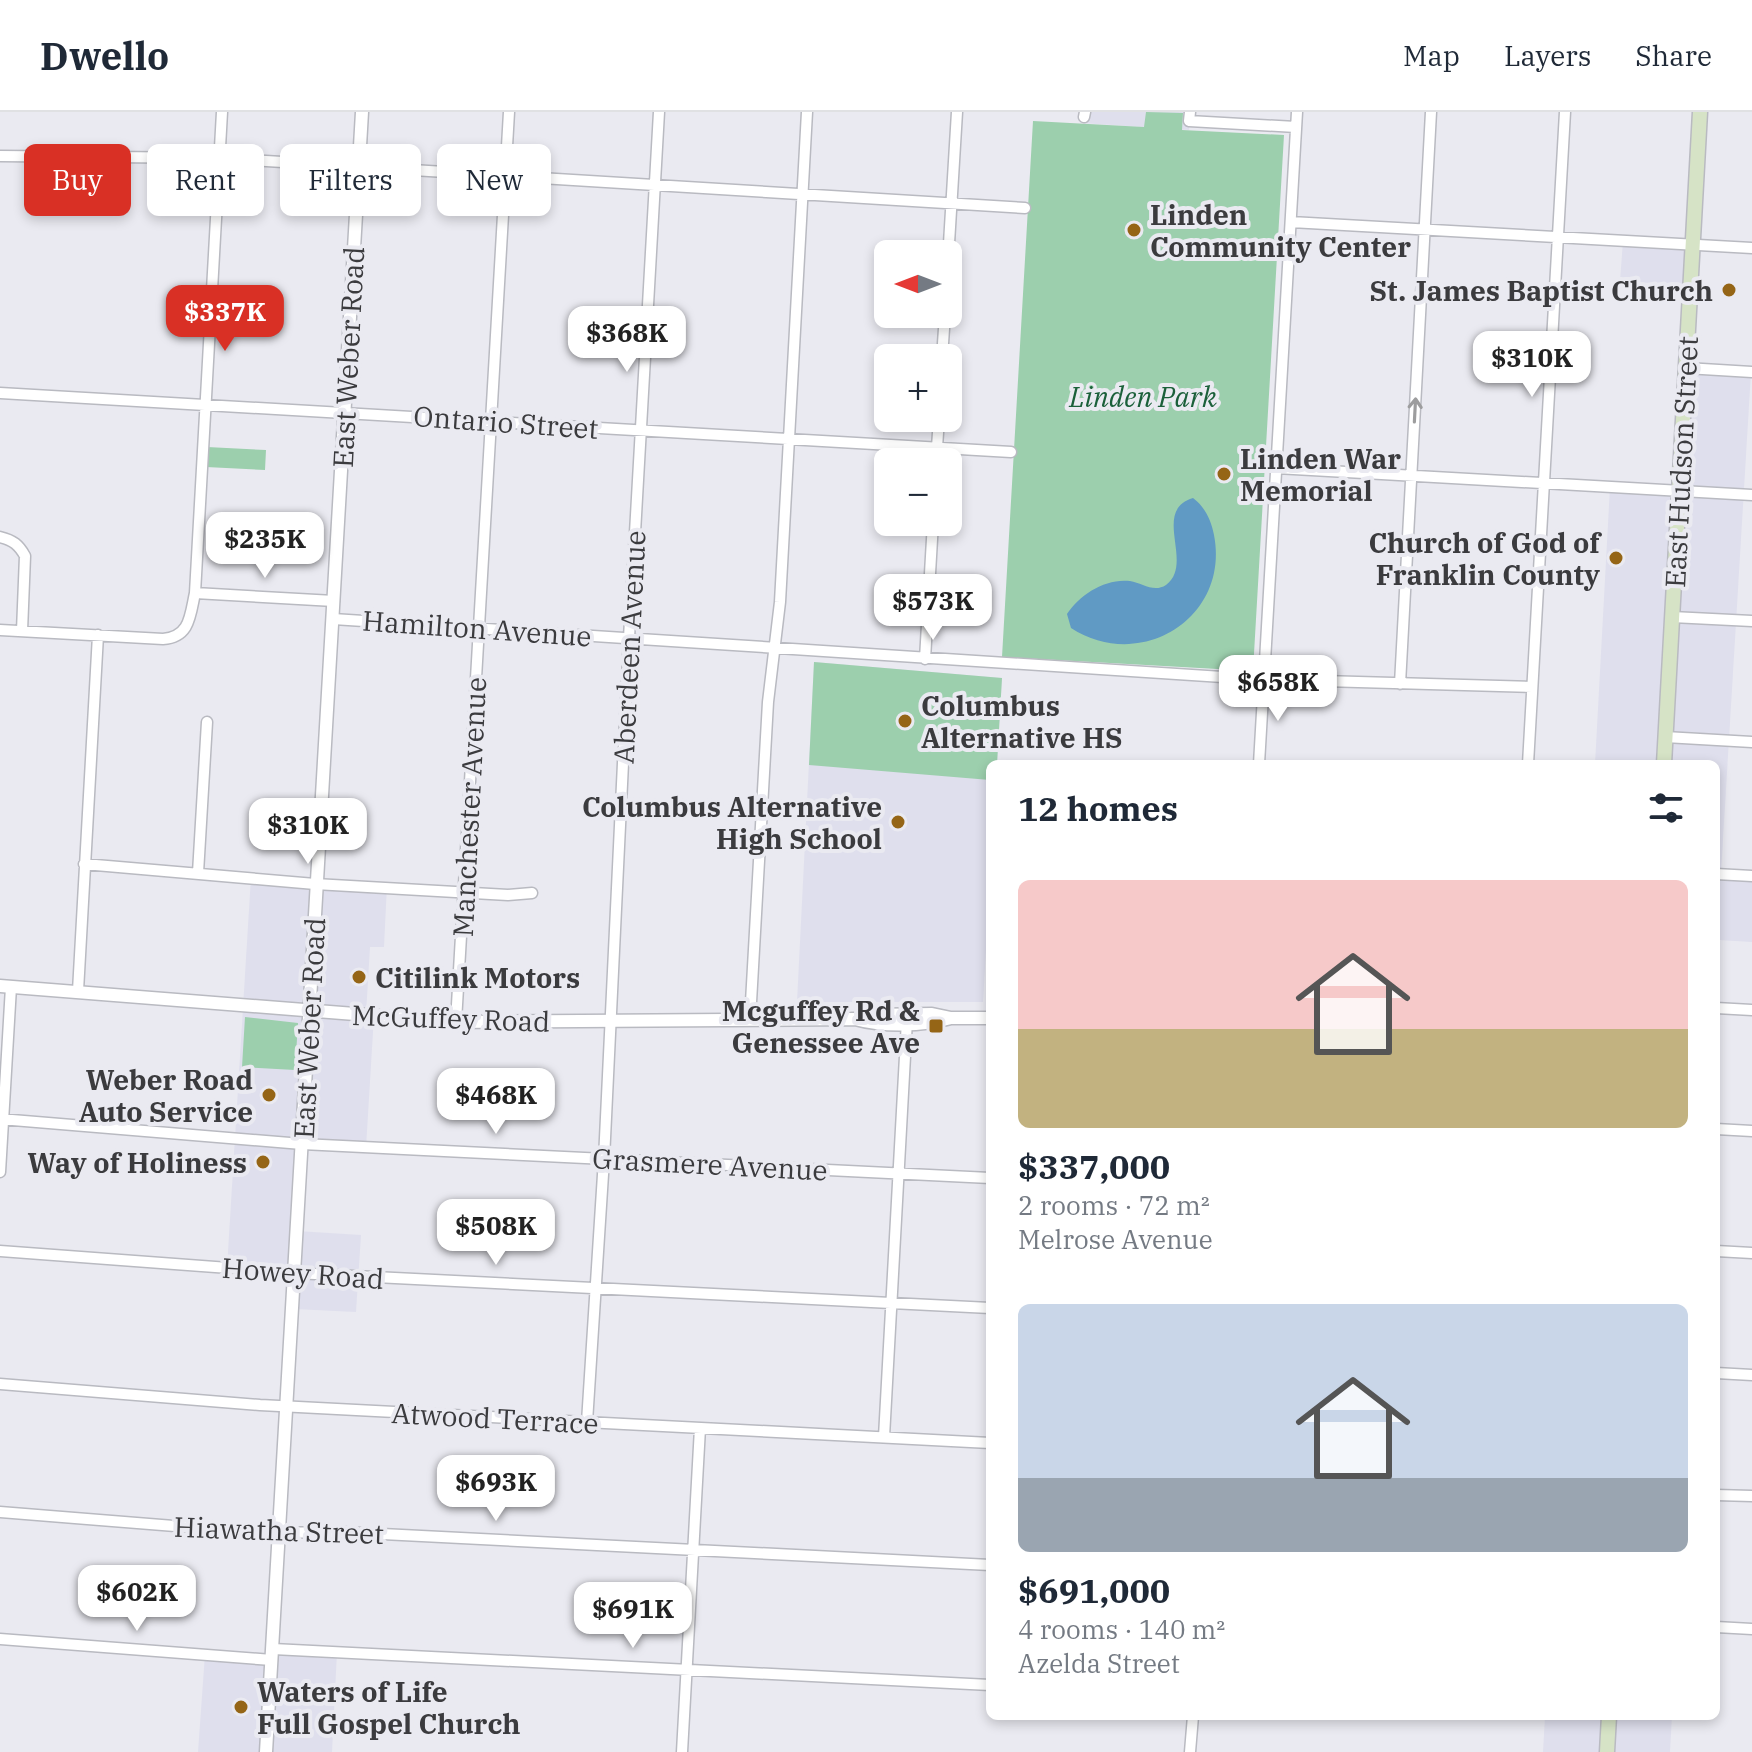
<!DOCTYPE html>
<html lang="en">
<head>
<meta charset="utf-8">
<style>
  :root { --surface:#fff; --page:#f2f2f3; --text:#1f2937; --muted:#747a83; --line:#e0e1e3; --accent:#d93025 }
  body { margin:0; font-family:"IBM Plex Serif",serif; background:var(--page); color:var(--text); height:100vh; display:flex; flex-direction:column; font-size:30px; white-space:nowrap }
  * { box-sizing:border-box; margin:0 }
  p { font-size:26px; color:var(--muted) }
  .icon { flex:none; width:44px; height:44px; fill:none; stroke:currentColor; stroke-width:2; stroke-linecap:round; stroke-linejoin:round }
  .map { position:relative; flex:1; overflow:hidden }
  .details { position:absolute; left:986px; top:648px; width:734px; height:960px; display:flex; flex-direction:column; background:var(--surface); border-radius:12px; box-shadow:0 4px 12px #0003 }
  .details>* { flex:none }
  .top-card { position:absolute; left:24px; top:32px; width:760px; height:72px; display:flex; gap:16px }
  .needle { width:52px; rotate:270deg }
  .tools { position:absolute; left:874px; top:128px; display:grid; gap:16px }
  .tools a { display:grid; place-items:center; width:88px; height:88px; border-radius:12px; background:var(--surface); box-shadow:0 4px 12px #0003; font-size:40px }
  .price { position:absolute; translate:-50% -68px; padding:0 18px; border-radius:16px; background:#fff; color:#222; font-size:26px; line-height:52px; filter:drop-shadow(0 2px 4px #0008) }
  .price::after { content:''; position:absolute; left:50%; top:48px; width:24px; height:18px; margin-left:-12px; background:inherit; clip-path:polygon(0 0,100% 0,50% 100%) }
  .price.selected { background:var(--accent); color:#fff }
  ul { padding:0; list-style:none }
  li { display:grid; align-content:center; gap:16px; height:424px; padding:0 32px }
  li span { display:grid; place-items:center; height:248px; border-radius:12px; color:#555 }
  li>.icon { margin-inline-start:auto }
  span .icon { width:144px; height:144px; fill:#fffc; stroke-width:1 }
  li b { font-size:34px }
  h2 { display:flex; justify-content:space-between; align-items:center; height:96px; padding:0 32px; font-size:34px }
  .tag { padding:0 28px; border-radius:12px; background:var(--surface); box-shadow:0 4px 12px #0003; font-size:28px; line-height:72px }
  .tag.selected { background:var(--accent); color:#fff }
  header { display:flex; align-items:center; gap:48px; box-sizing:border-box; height:112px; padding:0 40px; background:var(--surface); border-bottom:2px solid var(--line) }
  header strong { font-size:38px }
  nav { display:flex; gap:44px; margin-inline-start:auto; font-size:28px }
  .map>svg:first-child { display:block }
  .built { fill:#dfdfed }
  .green { fill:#9ccfad }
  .water { fill:#609ac4 }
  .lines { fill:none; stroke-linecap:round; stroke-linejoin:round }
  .minor-casing { stroke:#b9bac1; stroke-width:13 }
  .tertiary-casing { stroke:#b9bac1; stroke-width:15 }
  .secondary-casing { stroke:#b9bac1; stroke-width:17 }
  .minor { stroke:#fff; stroke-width:10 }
  .tertiary { stroke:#fff; stroke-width:12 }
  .secondary { stroke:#d6e3c6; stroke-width:14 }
  .oneway { stroke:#9d9d9e }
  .poi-dot { fill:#956516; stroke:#eaeaf1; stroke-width:3 }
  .labels { text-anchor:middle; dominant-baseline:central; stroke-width:8; stroke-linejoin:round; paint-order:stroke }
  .poi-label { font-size:28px; font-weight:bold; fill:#3b3b3e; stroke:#eaeaf1; text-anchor:end }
  .street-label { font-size:28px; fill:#3b3b3e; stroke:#eaeaf1 }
  .park-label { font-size:28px; font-style:italic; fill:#1b603a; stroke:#eaeaf1 }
</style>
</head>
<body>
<header>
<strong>Dwello</strong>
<nav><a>Map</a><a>Layers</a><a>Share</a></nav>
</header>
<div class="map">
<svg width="1752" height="1640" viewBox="0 0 1752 1640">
  <rect width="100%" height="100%" fill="#eaeaf1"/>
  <path class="built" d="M1082,0H1190L1189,18L1081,11Z
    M1623,129L1692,131L1696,174L1620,169Z
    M1685,256L1751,260L1721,761L1752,764V830L1718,828L1716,854V652H1595L1610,375L1679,380Z
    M814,550L1002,566L997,652H990V769L983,890H797Z
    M251,765L387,773L384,835H370L366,902L374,903L366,1035L303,1032L297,1119L361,1123L356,1200L294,1197L296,1161L227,1156Z
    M273,1535L337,1540L332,1640H198L205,1542L271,1548Z
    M1545,1604H1672L1670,1640H1543Z"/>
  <path class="green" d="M1146,0L1183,1L1182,18L1284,23L1253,559L1002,545L1033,9L1144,15Z
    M207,335L266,338L265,358L206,355Z
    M814,550L1002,566L997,652H990V668L809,653Z
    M245,905L298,911L295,958L242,955Z"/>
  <path class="water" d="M1193,386C1205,395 1211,408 1214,423C1230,506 1141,561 1071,516L1067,502C1080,482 1106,466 1130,469C1142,471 1154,481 1166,473C1195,451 1151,399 1193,386Z"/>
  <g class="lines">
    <g class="minor-casing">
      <path id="minor" d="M1190,0L1189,9L1296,15
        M1084,5L1085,0
        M0,44L219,46L1025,96
        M1291,110L1752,136
        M948,148L957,0
        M942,246L945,202
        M1686,256L1752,260
        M0,281L1011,340
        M936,350L939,306
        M1276,356L1752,383
        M0,425C13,428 19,433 25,444L22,519
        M195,481L334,489
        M1672,505L1752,509
        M333,507L1253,567L1532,575
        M0,518L163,527C190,525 190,504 195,481L222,0
        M925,547L933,410
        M1400,572L1431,0
        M1665,625L1752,630
        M1259,652L1297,0
        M1528,652L1565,0
        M84,752L315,772L508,783L532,781
        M198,761L207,610
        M1716,762L1752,764
        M78,879L98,523
        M1716,896L1752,898
        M750,908L768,590L780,490L807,0
        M456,910L509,0
        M0,1007L302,1032L990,1066
        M1716,1017L1752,1019
        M0,1060L11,875
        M0,1139L295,1161L990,1196
        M1716,1139L1752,1141
        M1716,1261L1752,1263
        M0,1272L260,1293L990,1331
        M587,1310L604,1047L629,526L659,0
        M884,1325L907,908
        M1716,1383L1752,1384
        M0,1400L261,1421L343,1420L990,1453
        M1716,1515L1752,1517
        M0,1527L272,1548
        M273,1537L990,1573
        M682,1640L700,1316
        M1190,1640L1193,1604"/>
    </g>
    <g class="tertiary-casing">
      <path id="tertiary" d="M0,874L456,910L855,907C884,915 922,914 951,906
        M873,903L932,902L951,906H990
        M266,1640L362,0"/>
    </g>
    <g class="secondary-casing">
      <path id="secondary" d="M1664,652L1700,0
        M1607,1640L1609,1604"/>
    </g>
    <use href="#minor" class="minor"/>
    <use href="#tertiary" class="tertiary"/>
    <use href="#secondary" class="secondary"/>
  </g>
  <defs><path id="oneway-shaft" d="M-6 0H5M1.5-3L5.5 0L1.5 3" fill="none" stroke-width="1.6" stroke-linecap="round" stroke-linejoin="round" transform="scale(2)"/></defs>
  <use class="oneway" href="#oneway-shaft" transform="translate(1415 298) rotate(-87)"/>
  <g class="poi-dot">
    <circle cx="1134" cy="118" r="8"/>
    <circle cx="1729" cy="178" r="8"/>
    <circle cx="1224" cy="362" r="8"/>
    <circle cx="1616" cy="446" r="8"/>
    <circle cx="905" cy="609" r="8"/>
    <circle cx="898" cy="710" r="8"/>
    <circle cx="359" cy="865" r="8"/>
    <rect x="928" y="906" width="16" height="16" rx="4"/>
    <circle cx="269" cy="983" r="8"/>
    <circle cx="263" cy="1050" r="8"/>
    <circle cx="241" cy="1595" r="8"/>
  </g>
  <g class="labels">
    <g class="poi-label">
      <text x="1150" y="102" text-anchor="start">Linden<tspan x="1150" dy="32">Community Center</tspan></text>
      <text x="1713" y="178">St. James Baptist Church</text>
      <text x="1240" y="346" text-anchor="start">Linden War<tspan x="1240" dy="32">Memorial</tspan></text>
      <text x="1600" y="430">Church of God of<tspan x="1600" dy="32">Franklin County</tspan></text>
      <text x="921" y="593" text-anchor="start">Columbus<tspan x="921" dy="32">Alternative HS</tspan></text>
      <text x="882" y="694">Columbus Alternative<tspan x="882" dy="32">High School</tspan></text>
      <text x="375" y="865" text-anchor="start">Citilink Motors</text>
      <text x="920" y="898">Mcguffey Rd &amp;<tspan x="920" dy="32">Genessee Ave</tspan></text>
      <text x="253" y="967">Weber Road<tspan x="253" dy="32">Auto Service</tspan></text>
      <text x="247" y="1050">Way of Holiness</text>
      <text x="257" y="1579" text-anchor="start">Waters of Life<tspan x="257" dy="32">Full Gospel Church</tspan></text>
    </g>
    <g class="street-label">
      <text transform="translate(348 245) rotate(-87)">East Weber Road</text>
      <text transform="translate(506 310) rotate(4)">Ontario Street</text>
      <text transform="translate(1681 350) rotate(-87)">East Hudson Street</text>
      <text transform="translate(477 516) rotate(4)">Hamilton Avenue</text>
      <text transform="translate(629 535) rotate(-87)">Aberdeen Avenue</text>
      <text transform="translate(469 695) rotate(-87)">Manchester Avenue</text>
      <text transform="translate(451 906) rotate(2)">McGuffey Road</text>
      <text transform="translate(309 916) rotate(-87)">East Weber Road</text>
      <text transform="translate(710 1052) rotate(3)">Grasmere Avenue</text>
      <text transform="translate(303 1161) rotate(4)">Howey Road</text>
      <text transform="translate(495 1306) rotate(3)">Atwood Terrace</text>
      <text transform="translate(279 1418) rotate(2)">Hiawatha Street</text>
    </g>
    <g class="park-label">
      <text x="1143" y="284">Linden Park</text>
    </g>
  </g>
</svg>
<div class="tools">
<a><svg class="needle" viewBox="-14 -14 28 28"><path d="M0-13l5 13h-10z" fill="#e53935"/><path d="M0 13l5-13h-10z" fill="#747a83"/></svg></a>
<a>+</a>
<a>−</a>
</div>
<b class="price selected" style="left:225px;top:241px">$337K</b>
<b class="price" style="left:627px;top:262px">$368K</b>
<b class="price" style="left:1532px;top:287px">$310K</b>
<b class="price" style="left:265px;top:468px">$235K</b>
<b class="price" style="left:933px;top:530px">$573K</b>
<b class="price" style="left:1278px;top:611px">$658K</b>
<b class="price" style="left:308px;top:754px">$310K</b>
<b class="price" style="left:496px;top:1024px">$468K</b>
<b class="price" style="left:496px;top:1155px">$508K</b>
<b class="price" style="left:496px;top:1411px">$693K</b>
<b class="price" style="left:137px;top:1521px">$602K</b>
<b class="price" style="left:633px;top:1538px">$691K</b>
<div class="top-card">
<a class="tag selected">Buy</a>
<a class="tag">Rent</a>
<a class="tag">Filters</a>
<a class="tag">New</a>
</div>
<section class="details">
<h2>12 homes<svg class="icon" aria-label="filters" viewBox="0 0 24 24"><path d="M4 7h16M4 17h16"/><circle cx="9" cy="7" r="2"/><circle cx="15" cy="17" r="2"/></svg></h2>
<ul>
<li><span style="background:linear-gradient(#f6c9c9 60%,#c2b280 0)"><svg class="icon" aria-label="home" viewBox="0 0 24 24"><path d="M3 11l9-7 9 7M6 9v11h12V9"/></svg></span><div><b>$337,000</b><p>2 rooms · 72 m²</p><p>Melrose Avenue</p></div></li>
<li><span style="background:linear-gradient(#c9d6e8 70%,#9aa5b1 0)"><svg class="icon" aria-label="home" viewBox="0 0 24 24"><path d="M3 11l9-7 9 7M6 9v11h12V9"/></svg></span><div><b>$691,000</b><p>4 rooms · 140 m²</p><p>Azelda Street</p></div></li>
</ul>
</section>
</div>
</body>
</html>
